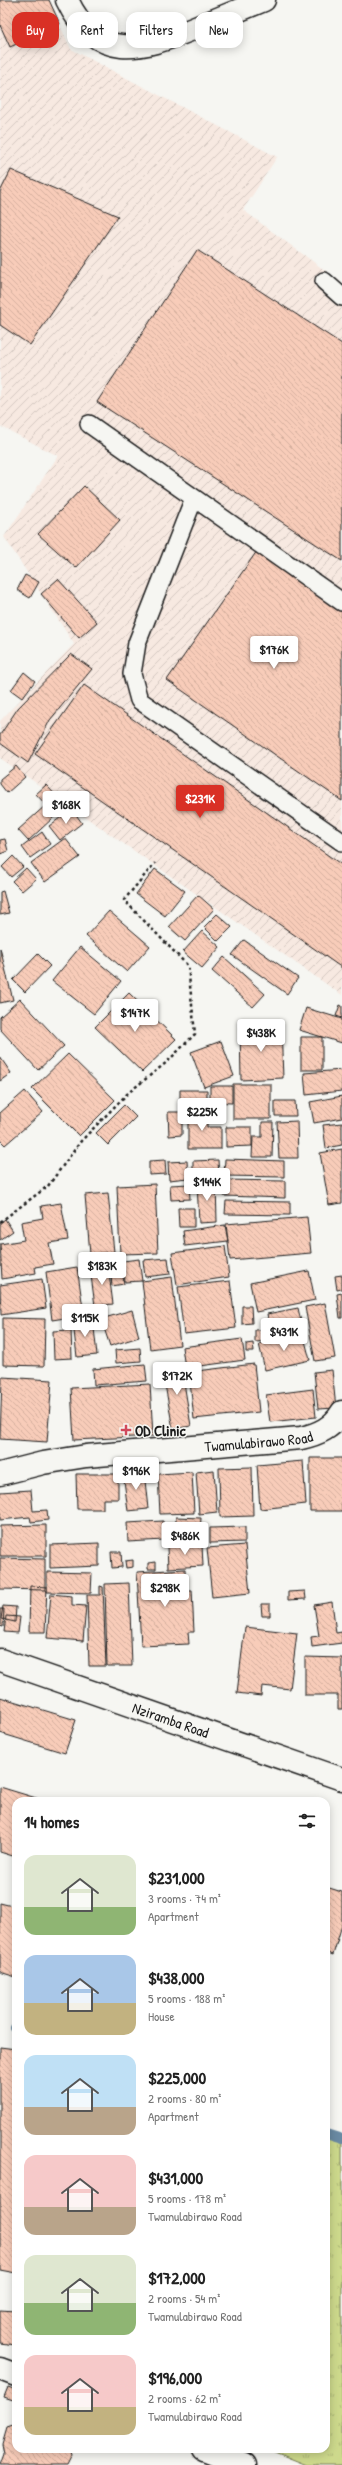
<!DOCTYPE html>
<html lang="en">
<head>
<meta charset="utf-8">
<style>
  :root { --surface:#fff; --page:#f2f2f2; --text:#222; --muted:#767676; --accent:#d93025 }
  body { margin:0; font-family:"Patrick Hand",sans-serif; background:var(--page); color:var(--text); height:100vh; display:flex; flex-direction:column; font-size:15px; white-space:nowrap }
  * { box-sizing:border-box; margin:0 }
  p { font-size:13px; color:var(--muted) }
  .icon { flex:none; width:22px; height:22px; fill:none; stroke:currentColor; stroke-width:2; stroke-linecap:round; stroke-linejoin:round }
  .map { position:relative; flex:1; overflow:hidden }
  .sheet { position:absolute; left:12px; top:1797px; width:318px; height:656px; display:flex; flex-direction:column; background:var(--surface); border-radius:12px; box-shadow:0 2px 10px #0003 }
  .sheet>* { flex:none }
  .top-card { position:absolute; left:12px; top:12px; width:318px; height:36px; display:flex; gap:8px }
  .price { position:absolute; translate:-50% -34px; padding:0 9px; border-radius:4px; background:#fff; color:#222; font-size:13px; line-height:26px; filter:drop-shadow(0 1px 2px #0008) }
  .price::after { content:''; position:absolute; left:50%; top:24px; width:12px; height:9px; margin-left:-6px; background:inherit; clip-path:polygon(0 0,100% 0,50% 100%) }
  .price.active { background:var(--accent); color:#fff }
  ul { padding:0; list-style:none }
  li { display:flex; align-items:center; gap:12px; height:100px; padding:0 12px }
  li span { display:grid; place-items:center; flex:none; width:112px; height:80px; border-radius:12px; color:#555 }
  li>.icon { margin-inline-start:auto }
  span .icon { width:48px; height:48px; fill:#fffc; stroke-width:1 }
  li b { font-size:17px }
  h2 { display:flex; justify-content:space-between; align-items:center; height:48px; padding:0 12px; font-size:17px }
  .chip { padding:0 14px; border-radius:12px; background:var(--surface); box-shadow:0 2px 10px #0003; font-size:14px; line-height:36px }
  .chip.active { background:var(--accent); color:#fff }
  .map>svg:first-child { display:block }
  .industrial { fill:url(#industrial-furrows) }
  .grass { fill:url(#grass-tufts); stroke:#747a54 }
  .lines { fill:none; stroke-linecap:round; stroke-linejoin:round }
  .stream { stroke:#6b8aa3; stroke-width:10 }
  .building { fill:url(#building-back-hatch); stroke:#1c1c1c }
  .service-casing { stroke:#1c1c1c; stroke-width:20 }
  .minor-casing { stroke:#1c1c1c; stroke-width:25 }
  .path { stroke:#1c1c1c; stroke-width:2.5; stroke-dasharray:3 3; stroke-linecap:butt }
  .service { stroke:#f6f6f2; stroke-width:17 }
  .minor { stroke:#f6f6f2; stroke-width:22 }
  .poi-dot { fill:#d1495b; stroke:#f6f6f2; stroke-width:1.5 }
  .labels { text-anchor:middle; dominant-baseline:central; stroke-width:3; stroke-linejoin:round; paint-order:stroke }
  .poi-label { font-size:15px; font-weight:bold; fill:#1c1c1c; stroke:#f6f6f2; text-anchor:start }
  .street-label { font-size:15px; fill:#1c1c1c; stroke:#f6f6f2 }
</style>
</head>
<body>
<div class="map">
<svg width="342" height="2465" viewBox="0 0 342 2465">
  <defs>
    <pattern id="industrial-furrows" width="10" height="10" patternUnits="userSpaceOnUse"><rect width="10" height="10" fill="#f7e9e1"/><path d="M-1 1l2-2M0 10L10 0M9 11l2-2" fill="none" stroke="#d3c7c0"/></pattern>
    <pattern id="grass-tufts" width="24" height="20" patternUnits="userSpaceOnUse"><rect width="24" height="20" fill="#cdd98c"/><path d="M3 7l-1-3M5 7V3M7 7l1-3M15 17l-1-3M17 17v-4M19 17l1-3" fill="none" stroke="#afba78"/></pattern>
    <pattern id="building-back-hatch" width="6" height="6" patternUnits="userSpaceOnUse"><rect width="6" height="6" fill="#f8ccb9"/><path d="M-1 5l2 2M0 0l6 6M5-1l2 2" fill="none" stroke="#d4af9e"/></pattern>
  </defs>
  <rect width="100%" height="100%" fill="#f6f6f2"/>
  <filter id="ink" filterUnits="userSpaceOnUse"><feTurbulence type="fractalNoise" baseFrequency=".025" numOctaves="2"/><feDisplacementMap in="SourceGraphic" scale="8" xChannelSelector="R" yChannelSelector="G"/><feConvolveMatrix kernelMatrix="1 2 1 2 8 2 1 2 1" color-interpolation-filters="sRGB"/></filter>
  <g filter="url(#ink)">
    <path class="industrial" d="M0,0H48L71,49L277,157L243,210L342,283V995L0,758V721L74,644L4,537L58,456L0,426Z"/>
    <path class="grass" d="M326,2137L342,2143V2465H307L267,2449H326Z"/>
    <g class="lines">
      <path class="stream" d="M15,2028H16
        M326,2134L342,2139"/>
    </g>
    <path class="building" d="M0,0H49L60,24L10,47L0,25Z
      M11,170L118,216L30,345L0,325V192Z
      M197,250L342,344V561L97,402Z
      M84,486L120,520L76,568L38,534Z
      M257,551L342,610V801L167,680Z
      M25,575L39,582L30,598L17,590Z
      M58,579L97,622L79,638L41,594Z
      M71,654L92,669L50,720L28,763L0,743V735L18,708Z
      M24,672L35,681L22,698L11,690Z
      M84,685L342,865V968L35,754Z
      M16,766L25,777L7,793L0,784V779Z
      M46,785L66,806L28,841L18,830L46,805L36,794Z
      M72,809L82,823L60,840L49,826Z
      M42,832L50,844L30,858L22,847Z
      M65,838L80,857L45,882L31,863Z
      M5,839L8,851L0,854V840Z
      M13,856L23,867L11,877L2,867Z
      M26,868L36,879L22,891L12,881Z
      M155,869L185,891L165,916L136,894Z
      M3,891L9,913L0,915V892Z
      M198,895L214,909L185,941L169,927Z
      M109,911L150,946L127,972L86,936Z
      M217,914L232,927L218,941L204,927Z
      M202,931L220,947L202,968L183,952Z
      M244,940L298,978L287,994L232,955Z
      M80,947L121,981L94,1014L52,981Z
      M0,948L13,1000L0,1003Z
      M38,954L50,966L25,992L13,980Z
      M224,957L265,994L253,1007L212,971Z
      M129,993L176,1039L142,1072L95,1027Z
      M20,999L64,1046L38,1070L0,1029V1017Z
      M340,1005L342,1006V1018L336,1016Z
      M306,1008L342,1019V1043L299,1030Z
      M281,1026L283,1078L241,1080L240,1027Z
      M301,1037H322V1070H301Z
      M221,1041L234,1076L204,1087L191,1052Z
      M68,1054L115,1100L79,1136L32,1089Z
      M0,1057L11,1073L0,1081Z
      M342,1070V1091L306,1095L304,1073Z
      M233,1084H271V1119H233Z
      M210,1086H232V1103L210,1102Z
      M180,1090H207V1105L180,1104Z
      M25,1091L43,1112L5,1145L0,1140V1113Z
      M342,1096V1118L314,1123L310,1102Z
      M275,1101H295L296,1116H275Z
      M124,1105L136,1117L108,1145L96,1133Z
      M188,1110H207V1127H221V1149H188Z
      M168,1112H182V1135L169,1136Z
      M297,1121L298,1158H279L277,1122Z
      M262,1122H273L272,1157H252L253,1137H262Z
      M342,1123V1145L326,1148L323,1125Z
      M226,1127H252V1146L226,1147Z
      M342,1149V1203L329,1205L320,1153Z
      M225,1159L284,1161V1177L224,1176Z
      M165,1160L166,1174L149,1175V1161Z
      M218,1160L219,1177L193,1178V1161Z
      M187,1161L188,1178L169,1180L168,1162Z
      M224,1180L285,1181V1198L224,1196Z
      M216,1182L217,1222L199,1223L197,1183Z
      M155,1184L158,1253L120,1254L117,1186Z
      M189,1184L190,1199L171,1200L170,1185Z
      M108,1193L114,1252L90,1254L85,1195Z
      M226,1201L290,1202V1215L225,1214Z
      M61,1203L68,1240L49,1243L53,1264L35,1267L36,1273L2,1279L0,1244L24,1240L21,1222L43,1218L41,1206Z
      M178,1208H194V1227H179Z
      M307,1217L311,1253L230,1260L226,1224Z
      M5,1219L13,1231L0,1240V1223Z
      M225,1225L228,1241L185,1246L183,1231Z
      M225,1246L229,1277L177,1285L172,1253Z
      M168,1258L170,1274L145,1277L143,1260Z
      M139,1259L142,1281L125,1282L123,1261Z
      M121,1263L124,1284L112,1286L110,1264Z
      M108,1266L113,1304L95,1306L90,1268Z
      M77,1267L84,1315L52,1320L46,1272Z
      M309,1271L315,1300L256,1312L250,1283Z
      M342,1275V1289L337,1290L335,1276Z
      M172,1277L180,1345L150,1349L142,1281Z
      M42,1279L46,1308L1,1315L0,1285Z
      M230,1281L236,1328L184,1334L178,1287Z
      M342,1293V1318H340L337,1294Z
      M325,1303L335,1358L315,1361L305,1307Z
      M242,1306H251L252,1323L242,1324Z
      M298,1308L303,1331L272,1337L267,1314Z
      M132,1310L139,1337L110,1346L101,1319Z
      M3,1318L45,1319L44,1366L3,1365Z
      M93,1319L97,1355L77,1357L73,1322Z
      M267,1329L268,1341L255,1342V1330Z
      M71,1330L72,1358L54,1359L53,1331Z
      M303,1333L310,1360L265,1370L259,1344Z
      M242,1339L245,1360L185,1368L182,1347Z
      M253,1343L254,1352H246V1344Z
      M140,1348L141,1361L116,1363L115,1350Z
      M145,1364L147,1381L94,1385L93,1369Z
      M181,1364L191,1426L173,1429L162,1368Z
      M254,1364L259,1412L194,1419L189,1372Z
      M332,1370L336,1408L318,1409L314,1372Z
      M2,1377L52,1380L47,1442L0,1439Z
      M150,1384L153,1436L74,1440L71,1388Z
      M313,1389L316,1417L270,1422L266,1395Z
      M310,1458H342V1511H310Z
      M303,1461L306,1504L260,1509L257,1465Z
      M252,1467L253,1516L220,1517L219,1468Z
      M214,1470L217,1512L199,1514L196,1472Z
      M144,1471L148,1509L128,1511L123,1473Z
      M192,1472L194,1513L160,1514L158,1474Z
      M76,1474H118V1499H103V1509H77Z
      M31,1490L33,1511L47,1510L48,1520L31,1522L30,1517L0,1520V1492Z
      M176,1517L201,1518L199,1545L175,1544Z
      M163,1521L164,1540L128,1542L127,1523Z
      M46,1525V1556H0V1526Z
      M245,1527V1542L210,1543V1528Z
      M99,1543V1566L50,1568V1545Z
      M202,1545L203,1566L168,1568L167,1547Z
      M245,1545L250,1593L212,1597L207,1548Z
      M111,1552H121L122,1567L112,1568Z
      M0,1558L45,1559V1590L0,1589Z
      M133,1560V1567L126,1568L125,1561Z
      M156,1562V1569H148V1563Z
      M185,1569L186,1590H192L194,1632H188L189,1644L141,1646L137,1572Z
      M47,1572L92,1573L91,1593L47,1592Z
      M129,1583L132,1666H107L105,1584Z
      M30,1586L47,1587L45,1632H29Z
      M100,1586L103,1587L106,1666H89L87,1595H100Z
      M305,1591L306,1599L288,1600V1592Z
      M51,1594L72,1596V1605L86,1606L83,1641L47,1638Z
      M332,1602L336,1633L342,1632V1643L312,1647L311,1637L319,1636L314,1605Z
      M261,1604H270V1616H262Z
      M3,1606L16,1607L15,1622L1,1619Z
      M0,1609H4L3,1627L0,1626Z
      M6,1616L20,1617L18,1633L4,1632Z
      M245,1627L297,1633L290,1689L262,1686L261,1696L237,1693Z
      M305,1657L342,1658V1709H338V1695H305Z
      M0,1697L76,1720L65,1753L0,1733Z
      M0,1787L46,1801H16V1857L0,1852Z
      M326,1887L342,1892V1925L333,1955L326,1952Z
      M0,1903L16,1907V1977L0,1972Z
      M0,2047L16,2049V2273L0,2270Z
      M0,2310L16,2311V2356L14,2355L15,2345L0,2343Z
      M8,2387L16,2390V2401L4,2397Z
      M16,2424V2449H70L72,2455L67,2465H0L4,2454L2,2444L7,2427Z"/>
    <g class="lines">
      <g class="service-casing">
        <path id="service" d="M324,281L342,297
          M89,424L342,602
          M194,498L137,643L132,674L139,700L342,842"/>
      </g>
      <g class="minor-casing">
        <g id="minor">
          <path d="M67,0C97,63 140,50 193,29C217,19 240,10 264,0"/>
          <path id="s1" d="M0,1474L43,1463L86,1456L301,1438C319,1434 332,1428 342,1412"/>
          <path id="s2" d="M0,1660L342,1779"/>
          <path d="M0,2369L16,2375"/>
          <path d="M204,2449L245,2465"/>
        </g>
      </g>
      <path class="path" d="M0,1222L48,1186L81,1141L128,1093L167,1062L195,1034L188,966L124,900L155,863"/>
      <use href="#service" class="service"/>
      <use href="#minor" class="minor"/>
    </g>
  </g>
  <path class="poi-dot" d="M124 1424h4v4h4v4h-4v4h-4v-4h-4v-4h4z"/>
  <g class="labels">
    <g class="poi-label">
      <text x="135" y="1430">OD Clinic</text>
    </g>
    <g class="street-label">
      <text stroke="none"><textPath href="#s1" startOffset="261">Twamulabirawo Road</textPath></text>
      <text stroke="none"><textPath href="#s2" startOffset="181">Nziramba Road</textPath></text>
    </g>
  </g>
</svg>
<b class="price" style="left:274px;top:670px">$176K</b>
<b class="price active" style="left:200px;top:819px">$231K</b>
<b class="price" style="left:66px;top:825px">$168K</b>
<b class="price" style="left:135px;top:1033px">$147K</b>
<b class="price" style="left:261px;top:1053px">$438K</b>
<b class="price" style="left:202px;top:1132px">$225K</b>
<b class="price" style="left:207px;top:1202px">$144K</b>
<b class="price" style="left:102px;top:1286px">$183K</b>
<b class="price" style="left:85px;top:1338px">$115K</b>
<b class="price" style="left:284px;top:1352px">$431K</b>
<b class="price" style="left:177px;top:1396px">$172K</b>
<b class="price" style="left:136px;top:1491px">$196K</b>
<b class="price" style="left:185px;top:1556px">$486K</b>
<b class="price" style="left:165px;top:1608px">$298K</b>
<div class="top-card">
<a class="chip active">Buy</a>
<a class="chip">Rent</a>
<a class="chip">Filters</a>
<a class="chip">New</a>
</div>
<section class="sheet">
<h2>14 homes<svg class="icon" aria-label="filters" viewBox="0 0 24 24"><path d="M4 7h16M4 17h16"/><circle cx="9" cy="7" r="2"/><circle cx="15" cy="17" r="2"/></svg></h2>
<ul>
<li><span style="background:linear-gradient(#dfe7d0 65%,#8fb573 0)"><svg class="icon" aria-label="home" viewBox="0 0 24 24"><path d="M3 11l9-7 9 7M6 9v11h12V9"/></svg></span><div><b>$231,000</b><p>3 rooms · 74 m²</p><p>Apartment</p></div></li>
<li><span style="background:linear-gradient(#a9c7e8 60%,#c2b280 0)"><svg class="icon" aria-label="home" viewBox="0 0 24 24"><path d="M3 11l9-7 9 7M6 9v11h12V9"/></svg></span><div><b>$438,000</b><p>5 rooms · 188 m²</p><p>House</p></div></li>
<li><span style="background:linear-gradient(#bfe0f5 65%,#b9a48a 0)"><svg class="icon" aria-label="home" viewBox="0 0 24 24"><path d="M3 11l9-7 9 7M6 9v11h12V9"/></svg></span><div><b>$225,000</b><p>2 rooms · 80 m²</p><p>Apartment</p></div></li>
<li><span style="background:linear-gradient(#f6c9c9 65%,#b9a48a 0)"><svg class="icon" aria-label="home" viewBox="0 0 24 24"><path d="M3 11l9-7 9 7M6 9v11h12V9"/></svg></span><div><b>$431,000</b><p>5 rooms · 178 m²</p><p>Twamulabirawo Road</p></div></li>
<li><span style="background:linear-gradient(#dfe7d0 60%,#8fb573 0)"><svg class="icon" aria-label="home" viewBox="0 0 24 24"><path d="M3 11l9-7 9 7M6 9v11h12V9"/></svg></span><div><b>$172,000</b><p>2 rooms · 54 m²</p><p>Twamulabirawo Road</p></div></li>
<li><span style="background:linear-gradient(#f6c9c9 65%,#c2b280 0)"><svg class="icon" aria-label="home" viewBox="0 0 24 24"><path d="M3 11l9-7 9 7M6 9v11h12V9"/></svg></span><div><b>$196,000</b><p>2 rooms · 62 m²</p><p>Twamulabirawo Road</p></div></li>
</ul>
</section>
</div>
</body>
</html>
